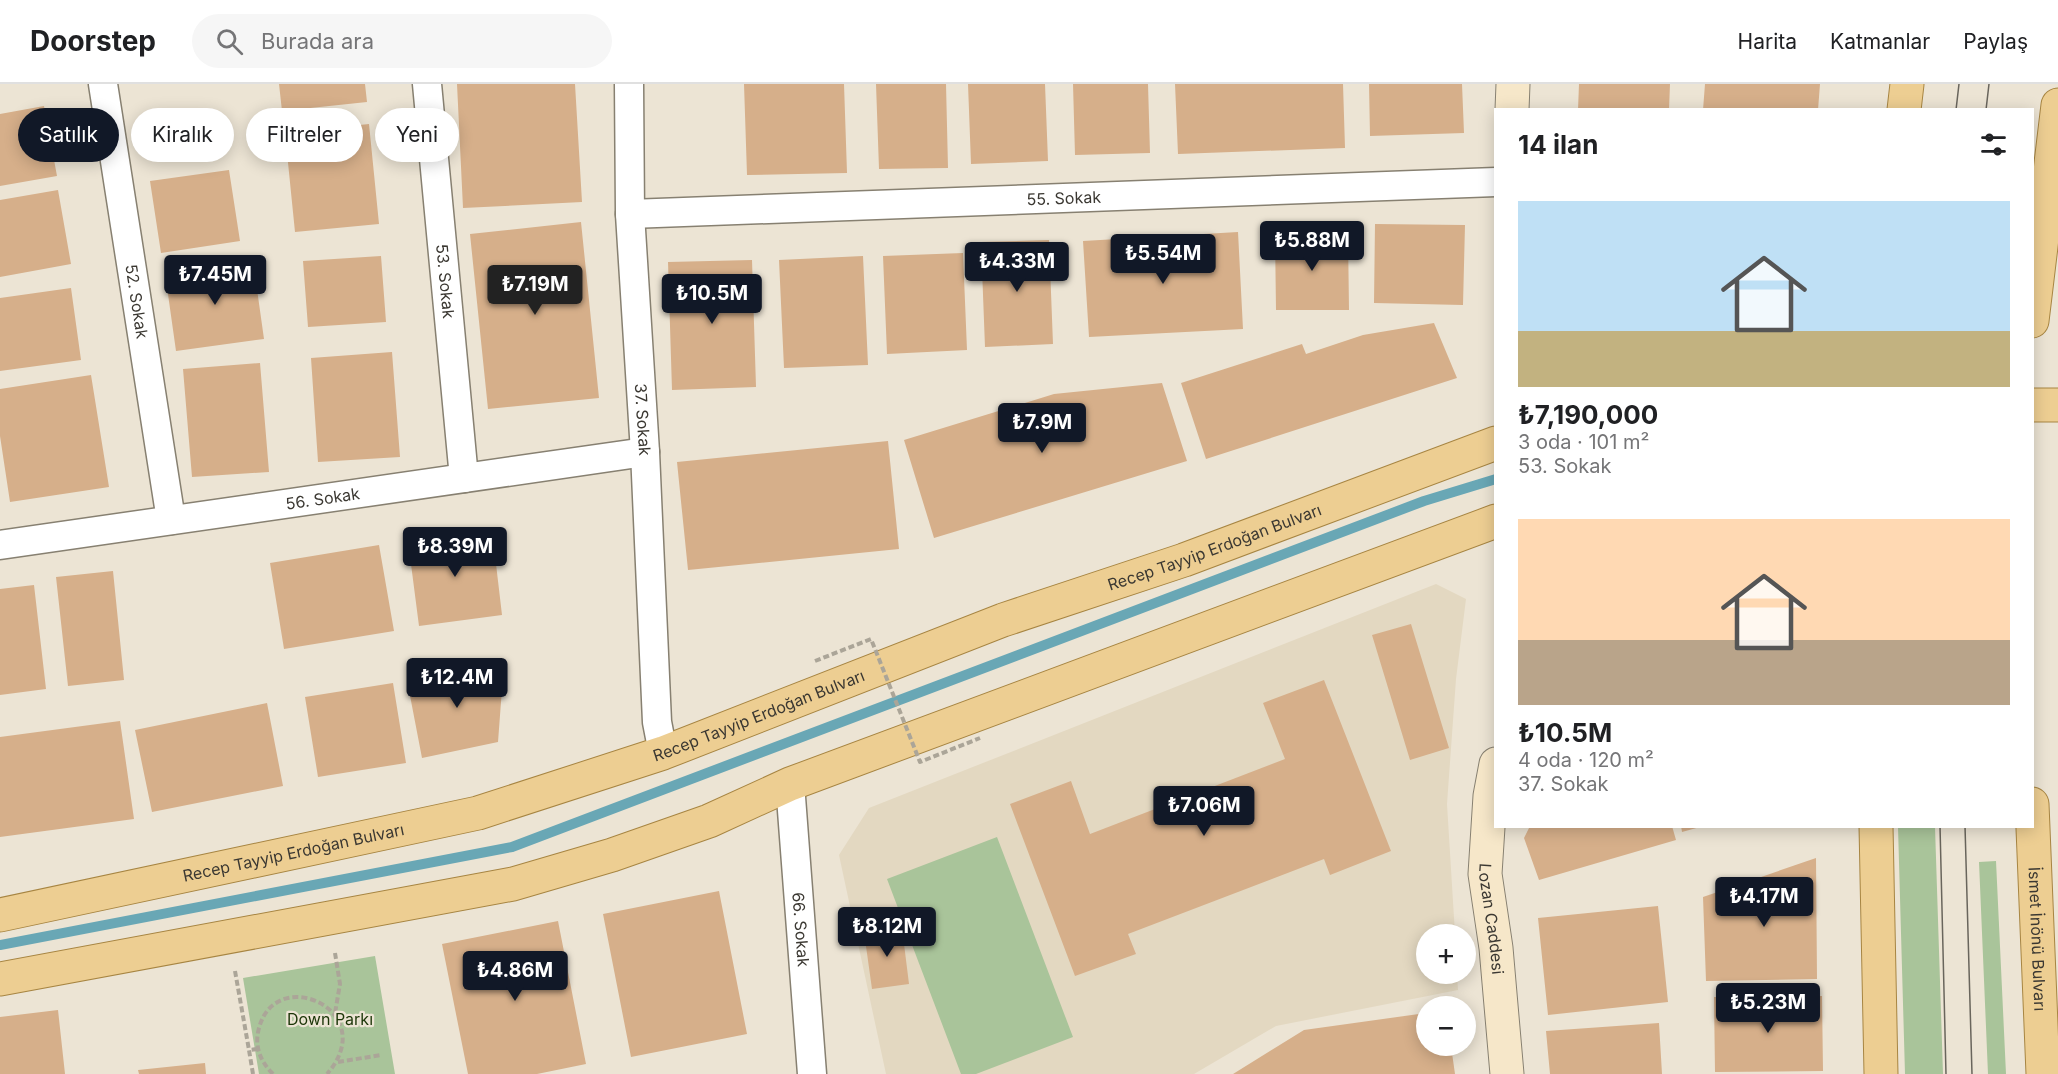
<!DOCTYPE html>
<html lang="tr">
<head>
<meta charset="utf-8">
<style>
  :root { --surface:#fff; --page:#f6f6f6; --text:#202124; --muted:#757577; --line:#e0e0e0; --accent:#111827 }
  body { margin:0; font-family:Inter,sans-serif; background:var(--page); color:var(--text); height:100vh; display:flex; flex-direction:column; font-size:22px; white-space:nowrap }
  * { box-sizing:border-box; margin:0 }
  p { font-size:20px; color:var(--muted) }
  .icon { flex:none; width:33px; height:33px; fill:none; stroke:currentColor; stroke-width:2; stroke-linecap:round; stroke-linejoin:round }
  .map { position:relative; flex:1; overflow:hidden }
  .details { position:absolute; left:1494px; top:24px; width:540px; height:720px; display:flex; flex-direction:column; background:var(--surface); border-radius:0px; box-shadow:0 3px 15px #0003 }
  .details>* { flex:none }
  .guide { position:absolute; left:18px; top:24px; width:570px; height:54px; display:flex; gap:12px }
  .buttons { position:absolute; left:1416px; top:840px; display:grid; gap:12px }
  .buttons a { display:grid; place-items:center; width:60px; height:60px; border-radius:50%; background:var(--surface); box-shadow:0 3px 15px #0003; font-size:30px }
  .price { position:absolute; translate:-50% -51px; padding:0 14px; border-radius:6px; background:var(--accent); color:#fff; font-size:20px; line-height:39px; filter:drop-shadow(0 2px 3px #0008) }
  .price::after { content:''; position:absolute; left:50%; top:36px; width:18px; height:14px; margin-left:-9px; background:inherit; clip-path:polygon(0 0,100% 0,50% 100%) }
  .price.selected { background:#222; color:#fff }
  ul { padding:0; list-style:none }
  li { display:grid; align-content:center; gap:12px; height:318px; padding:0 24px }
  li span { display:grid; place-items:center; height:186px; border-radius:0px; color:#555 }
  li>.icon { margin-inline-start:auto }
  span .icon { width:108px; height:108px; fill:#fffc; stroke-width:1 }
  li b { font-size:26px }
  h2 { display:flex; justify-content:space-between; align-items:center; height:72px; padding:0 24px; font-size:26px }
  .tag { padding:0 21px; border-radius:27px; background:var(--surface); box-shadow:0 3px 15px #0003; font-size:21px; line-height:54px }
  .tag.selected { background:var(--accent); color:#fff }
  header { display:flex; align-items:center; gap:36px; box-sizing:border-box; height:84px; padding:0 30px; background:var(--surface); border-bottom:2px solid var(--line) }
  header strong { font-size:28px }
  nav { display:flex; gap:33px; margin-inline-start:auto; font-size:21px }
  .search { width:420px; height:54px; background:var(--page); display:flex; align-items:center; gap:15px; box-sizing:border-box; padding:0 21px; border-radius:33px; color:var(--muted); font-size:22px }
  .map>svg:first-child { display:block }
  .built { fill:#e3d8c1 }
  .green { fill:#a9c49a }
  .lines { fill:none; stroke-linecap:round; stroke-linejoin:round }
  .stream { stroke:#69a7b5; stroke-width:10 }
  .building { fill:#d6af8a }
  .minor-casing { stroke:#878071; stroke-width:31 }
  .secondary-casing { stroke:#878071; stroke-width:35 }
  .primary-casing { stroke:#a78542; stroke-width:35 }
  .path { stroke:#aba598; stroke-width:4; stroke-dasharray:6 3; stroke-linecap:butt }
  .minor { stroke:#fff; stroke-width:28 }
  .secondary { stroke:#f6e7c9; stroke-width:33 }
  .primary { stroke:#edce92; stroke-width:33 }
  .tram { stroke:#69655c; stroke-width:1.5 }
  .path-bridge { stroke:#aba598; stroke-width:4; stroke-dasharray:6 3; stroke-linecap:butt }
  .labels { text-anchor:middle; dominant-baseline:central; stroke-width:4.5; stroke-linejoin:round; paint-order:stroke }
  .street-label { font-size:16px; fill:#3b3832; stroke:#ece4d4 }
  .park-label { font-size:16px; fill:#1b3507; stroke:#ece4d4 }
</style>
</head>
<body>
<header>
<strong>Doorstep</strong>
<div class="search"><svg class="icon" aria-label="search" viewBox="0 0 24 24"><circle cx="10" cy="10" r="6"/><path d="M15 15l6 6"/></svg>Burada ara</div>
<nav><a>Harita</a><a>Katmanlar</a><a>Paylaş</a></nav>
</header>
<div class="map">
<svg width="2058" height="990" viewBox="0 0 2058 990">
  <rect width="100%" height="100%" fill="#ece4d4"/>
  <path class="built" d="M1436,500L1466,515L1456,595L1447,720L1455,850H1426V890H1457L1458,906L1276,942L1194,990H886L839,771L869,724Z"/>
  <path class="green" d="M1898,743H1935L1943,990H1905Z
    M997,753L1073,953L976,990H961L887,795Z
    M1996,777L2006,990H1988L1979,778Z
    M375,872L395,990H259L243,894Z"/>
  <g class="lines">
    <path class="stream" d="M0,861L512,763L1424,417L1496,395"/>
  </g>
  <path class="building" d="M279,0H365L367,18L282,27Z
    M457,0H575L582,118L463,124Z
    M744,0H844L847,89L747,91Z
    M876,0H946L948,84L879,85Z
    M968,0H1045L1048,77L971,80Z
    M1073,0H1148L1150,69L1075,71Z
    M1175,0H1343L1345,64L1178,70Z
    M1369,0H1462L1464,49L1370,52Z
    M1579,0H1670L1669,26H1578Z
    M1705,0H1820L1818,26H1703Z
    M44,22L57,92L0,102V30Z
    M369,40L379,140L295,148L285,49Z
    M229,86L240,157L161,169L150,97Z
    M58,106L71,180L0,193V116Z
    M581,138L599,314L488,325L470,150Z
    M1375,140L1465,141L1463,221L1374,219Z
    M1238,148L1243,245L1089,253L1083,157Z
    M1275,151H1348L1349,226H1276Z
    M1049,156L1053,260L985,263L981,158Z
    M963,169L967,266L887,270L883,172Z
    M381,172L386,238L308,243L303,177Z
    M863,172L868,281L784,284L779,176Z
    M752,176L756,303L672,306L668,178Z
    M253,177L264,255L176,267L165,189Z
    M71,204L81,276L0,287V214Z
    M1434,239L1457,294L1206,375L1181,299L1302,260L1306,270L1363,251Z
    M392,268L400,373L318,378L311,274Z
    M260,279L269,388L192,393L183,285Z
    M91,291L109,403L10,418L0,352V305Z
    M1162,299L1187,377L934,454L904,356L1054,310Z
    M888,357L899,465L688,486L677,378Z
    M492,446L502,531L419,542L408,457Z
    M379,461L394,547L284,565L270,479Z
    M113,487L124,596L68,602L56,493Z
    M34,501L46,605L0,611V505Z
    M1411,540L1449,664L1410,676L1372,551Z
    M504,578L498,658L422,674L407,596Z
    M1324,596L1391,767L1330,791L1324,775L1128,850L1136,870L1075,892L1010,720L1071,697L1090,750L1285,675L1263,619Z
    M393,599L406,679L318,693L305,613Z
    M267,619L283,702L152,728L135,646Z
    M120,637L134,735L0,753V653Z
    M1530,742H1672L1676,756L1539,796L1524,754Z
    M1681,742H1700V743L1682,748Z
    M1816,774L1817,895L1706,897L1703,813Z
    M719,807L747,950L631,973L603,830Z
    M1658,822L1668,918L1548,931L1538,834Z
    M558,837L586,980L537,990H468L442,860Z
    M902,844L909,900L872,905L864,848Z
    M1822,912L1823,987L1715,988L1714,913Z
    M58,926L65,990H0V933Z
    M1426,929V962H1451L1455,990H1233L1304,946Z
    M1659,939L1662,990H1550L1546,947Z
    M205,979L206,990H139L138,986Z"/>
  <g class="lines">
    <g class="minor-casing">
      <g id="minor">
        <path id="s1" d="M103,0L171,436"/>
        <path id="s2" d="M427,0L464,394"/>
        <path id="s3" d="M629,0L630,130L645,368L657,638L663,669"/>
        <path id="s4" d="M630,130L1496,98"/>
        <path id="s5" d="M0,461L645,368"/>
        <path id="s6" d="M790,700L812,990"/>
      </g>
    </g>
    <g class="secondary-casing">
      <g id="secondary">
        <path d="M1512,26L1513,0"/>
        <path id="s7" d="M1496,680L1490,712L1485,790L1496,864L1507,990"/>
      </g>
    </g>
    <g class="primary-casing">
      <g id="primary">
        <path d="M1904,26L1907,0"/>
        <path d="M2032,237L2058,21"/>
        <path d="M2032,321H2058"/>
        <path id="s8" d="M2032,720L2043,990"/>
        <path d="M1876,742L1881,990"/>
        <path id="s9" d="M0,831L478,729L663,669L1003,536L1184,476L1496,359"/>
        <path d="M0,895L513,800L612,771L709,737L790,700L1496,437"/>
      </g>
    </g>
    <path class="path" d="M335,869L340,900L335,929
      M235,887L249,966
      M338,978L381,971
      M253,990L249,966L257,965
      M273,990C260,977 254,962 259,944C276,879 382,927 327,990"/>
    <use href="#minor" class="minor"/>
    <use href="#secondary" class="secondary"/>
    <use href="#primary" class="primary"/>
    <path class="tram" d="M1956,26L1959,0
      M1986,26L1989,0
      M1940,742L1946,990
      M1965,742L1972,990"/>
    <path class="path-bridge" d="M815,577L871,555L920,678L980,654"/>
  </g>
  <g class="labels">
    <g class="street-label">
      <text stroke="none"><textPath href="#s4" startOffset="434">55. Sokak</textPath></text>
      <text stroke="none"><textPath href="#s2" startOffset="198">53. Sokak</textPath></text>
      <text stroke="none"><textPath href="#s1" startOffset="220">52. Sokak</textPath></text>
      <text stroke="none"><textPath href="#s3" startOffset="336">37. Sokak</textPath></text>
      <text stroke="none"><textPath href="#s5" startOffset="326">56. Sokak</textPath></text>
      <text stroke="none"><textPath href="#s9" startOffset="1272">Recep Tayyip Erdoğan Bulvarı</textPath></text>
      <text stroke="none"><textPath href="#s9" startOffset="786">Recep Tayyip Erdoğan Bulvarı</textPath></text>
      <text stroke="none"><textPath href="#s9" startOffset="300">Recep Tayyip Erdoğan Bulvarı</textPath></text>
      <text stroke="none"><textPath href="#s7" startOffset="156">Lozan Caddesi</textPath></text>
      <text stroke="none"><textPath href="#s6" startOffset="146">66. Sokak</textPath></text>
      <text stroke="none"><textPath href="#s8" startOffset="135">İsmet İnönü Bulvarı</textPath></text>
    </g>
    <g class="park-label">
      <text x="330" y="935">Down Parkı</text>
    </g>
  </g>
</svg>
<div class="buttons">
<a>+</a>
<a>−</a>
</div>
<b class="price" style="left:1312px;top:188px">₺5.88M</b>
<b class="price" style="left:1163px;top:201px">₺5.54M</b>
<b class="price" style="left:1017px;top:209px">₺4.33M</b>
<b class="price" style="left:215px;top:222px">₺7.45M</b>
<b class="price selected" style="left:535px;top:232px">₺7.19M</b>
<b class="price" style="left:712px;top:241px">₺10.5M</b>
<b class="price" style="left:1042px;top:370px">₺7.9M</b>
<b class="price" style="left:455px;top:494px">₺8.39M</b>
<b class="price" style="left:457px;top:625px">₺12.4M</b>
<b class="price" style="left:1204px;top:753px">₺7.06M</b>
<b class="price" style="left:1764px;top:844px">₺4.17M</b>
<b class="price" style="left:887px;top:874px">₺8.12M</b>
<b class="price" style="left:515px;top:918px">₺4.86M</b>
<b class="price" style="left:1768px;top:950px">₺5.23M</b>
<div class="guide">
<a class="tag selected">Satılık</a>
<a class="tag">Kiralık</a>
<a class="tag">Filtreler</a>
<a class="tag">Yeni</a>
</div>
<section class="details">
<h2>14 ilan<svg class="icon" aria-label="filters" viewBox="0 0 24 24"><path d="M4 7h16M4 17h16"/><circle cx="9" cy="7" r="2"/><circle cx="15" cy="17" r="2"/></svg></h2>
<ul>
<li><span style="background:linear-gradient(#bfe0f5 70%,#c2b280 0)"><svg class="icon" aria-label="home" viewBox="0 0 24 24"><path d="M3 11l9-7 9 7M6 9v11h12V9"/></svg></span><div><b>₺7,190,000</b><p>3 oda · 101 m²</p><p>53. Sokak</p></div></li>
<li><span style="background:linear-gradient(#ffd9b3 65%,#b9a48a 0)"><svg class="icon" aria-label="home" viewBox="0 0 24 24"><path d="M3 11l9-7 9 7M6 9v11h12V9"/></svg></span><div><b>₺10.5M</b><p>4 oda · 120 m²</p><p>37. Sokak</p></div></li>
</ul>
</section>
</div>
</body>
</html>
